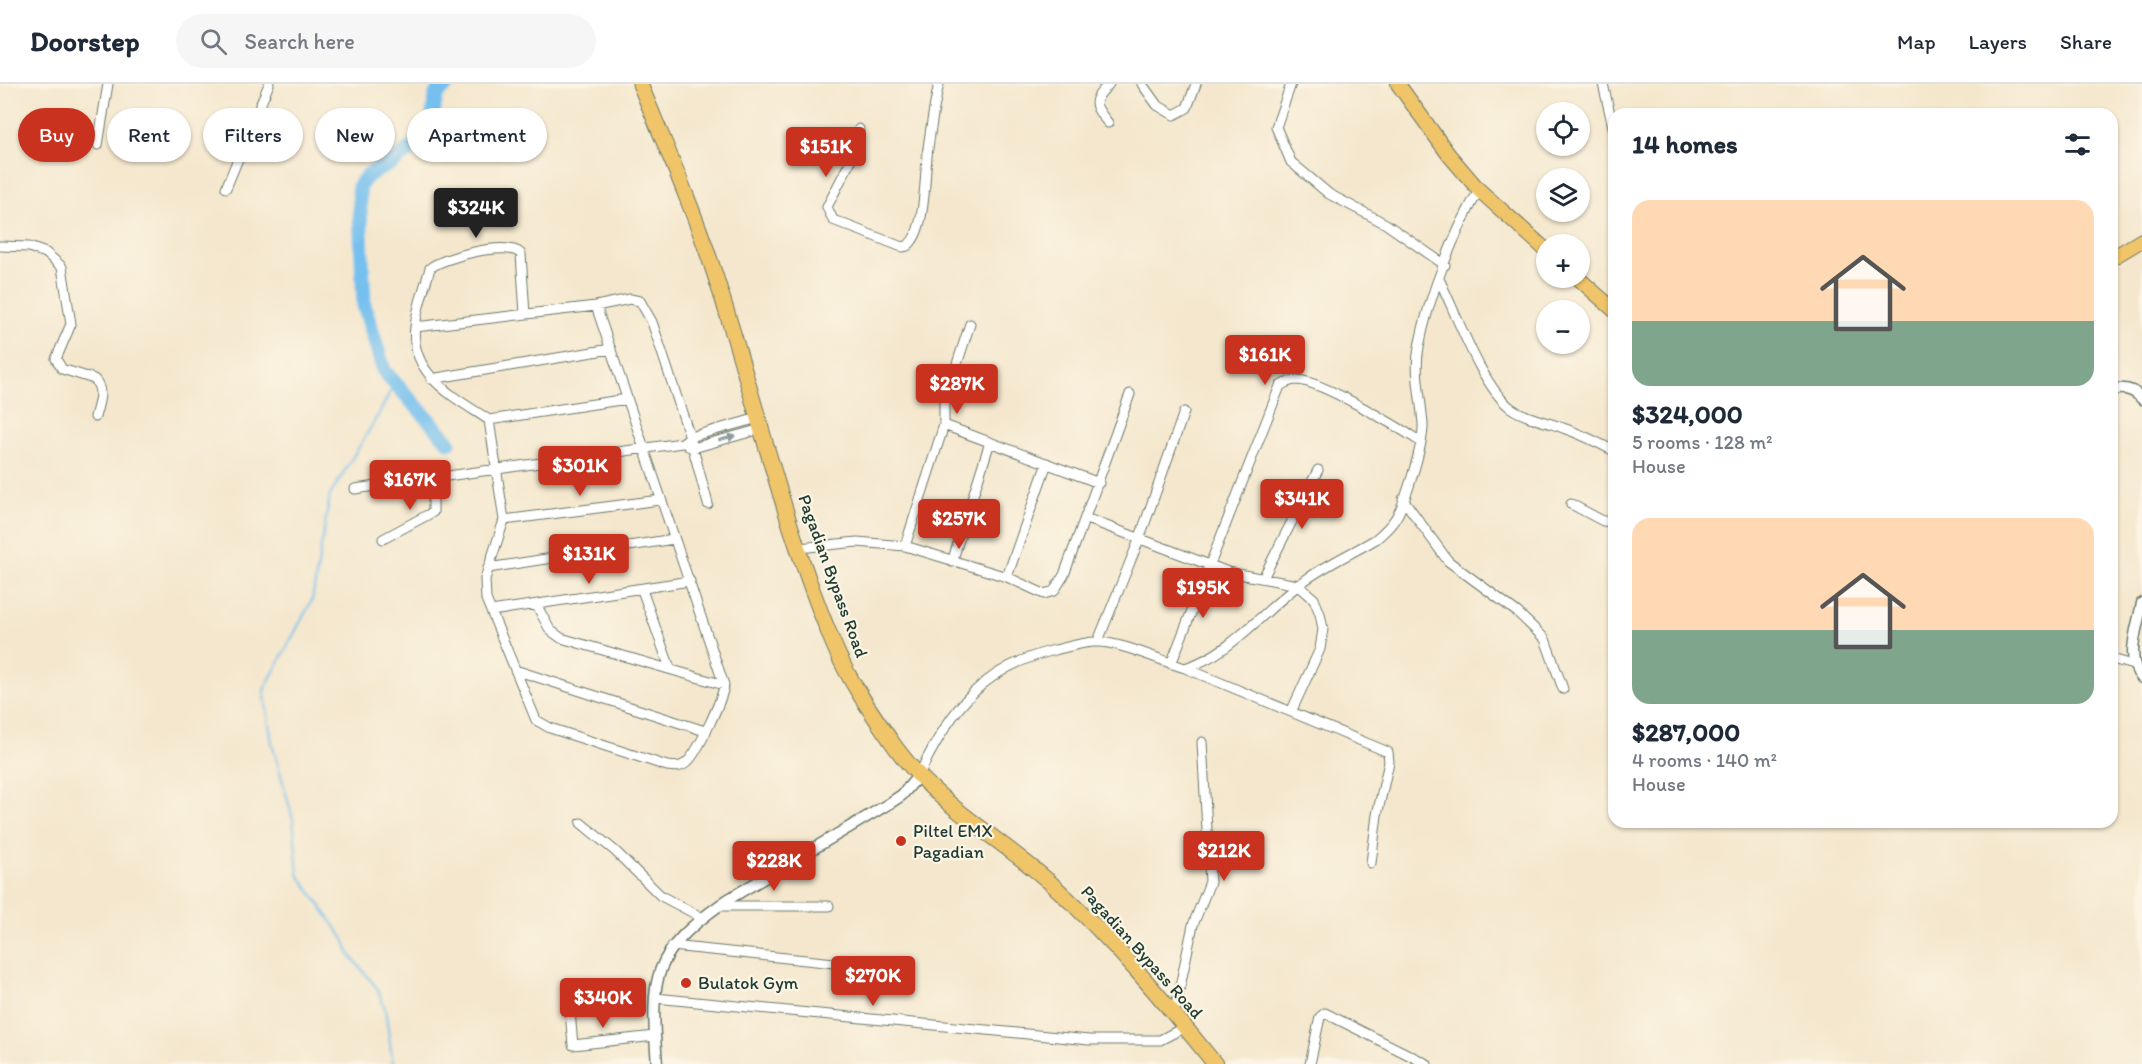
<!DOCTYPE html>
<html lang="en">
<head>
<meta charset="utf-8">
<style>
  :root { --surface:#fff; --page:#f6f6f7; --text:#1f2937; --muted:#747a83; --line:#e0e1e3; --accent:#c8321e }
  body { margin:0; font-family:Itim,sans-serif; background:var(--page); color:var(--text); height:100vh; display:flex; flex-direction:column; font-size:22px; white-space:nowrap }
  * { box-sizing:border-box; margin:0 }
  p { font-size:20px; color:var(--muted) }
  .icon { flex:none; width:33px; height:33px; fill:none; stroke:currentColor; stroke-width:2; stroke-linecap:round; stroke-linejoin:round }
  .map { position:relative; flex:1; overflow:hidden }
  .drawer { position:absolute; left:1608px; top:24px; width:510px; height:720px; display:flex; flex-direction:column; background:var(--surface); border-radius:18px; box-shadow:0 2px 4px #0004 }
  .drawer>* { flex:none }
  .hud { position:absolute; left:18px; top:24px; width:570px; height:54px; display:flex; gap:12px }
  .fabs { position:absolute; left:1536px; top:18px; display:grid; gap:12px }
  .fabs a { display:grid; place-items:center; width:54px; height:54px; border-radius:50%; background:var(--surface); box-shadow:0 2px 4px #0004; font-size:30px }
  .price { position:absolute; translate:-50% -51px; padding:0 14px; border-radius:6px; background:var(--accent); color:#fff; font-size:20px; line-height:39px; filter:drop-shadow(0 2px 3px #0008) }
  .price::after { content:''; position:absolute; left:50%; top:36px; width:18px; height:14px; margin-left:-9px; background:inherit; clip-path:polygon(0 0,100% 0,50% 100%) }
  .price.active { background:#222; color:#fff }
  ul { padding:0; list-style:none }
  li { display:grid; align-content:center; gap:12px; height:318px; padding:0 24px }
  li span { display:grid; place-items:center; height:186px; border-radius:18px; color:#555 }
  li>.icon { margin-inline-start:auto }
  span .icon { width:108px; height:108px; fill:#fffc; stroke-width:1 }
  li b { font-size:26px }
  h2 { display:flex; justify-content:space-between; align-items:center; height:72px; padding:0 24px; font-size:26px }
  .tag { padding:0 21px; border-radius:27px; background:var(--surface); box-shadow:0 2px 4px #0004; font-size:21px; line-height:54px }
  .tag.active { background:var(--accent); color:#fff }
  header { display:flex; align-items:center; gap:36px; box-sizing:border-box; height:84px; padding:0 30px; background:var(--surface); border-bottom:2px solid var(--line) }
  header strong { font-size:28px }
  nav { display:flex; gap:33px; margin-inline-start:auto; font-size:21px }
  .search { width:420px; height:54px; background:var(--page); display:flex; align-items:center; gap:15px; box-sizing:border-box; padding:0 21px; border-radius:33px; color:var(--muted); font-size:22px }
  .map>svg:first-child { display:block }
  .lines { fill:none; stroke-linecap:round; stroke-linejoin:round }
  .stream { stroke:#74c0ee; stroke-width:2 }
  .river { stroke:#74c0ee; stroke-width:15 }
  .minor-casing { stroke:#6a786a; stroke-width:11 }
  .tertiary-casing { stroke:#6a786a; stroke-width:13 }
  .primary-casing { stroke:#6a786a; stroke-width:16 }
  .trunk-casing { stroke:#6a786a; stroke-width:17 }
  .minor { stroke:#fff; stroke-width:9 }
  .tertiary { stroke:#fff; stroke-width:10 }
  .primary { stroke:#f0c469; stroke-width:14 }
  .trunk { stroke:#f0c469; stroke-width:15 }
  .oneway { fill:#8f9e9a }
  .poi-dot { fill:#c8321e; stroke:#fcf5e5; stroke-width:2 }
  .labels { text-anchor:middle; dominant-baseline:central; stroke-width:4.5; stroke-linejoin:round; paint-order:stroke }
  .street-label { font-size:18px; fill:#1f3d34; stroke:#fcf5e5 }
  .poi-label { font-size:18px; fill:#1f3d34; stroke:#fcf5e5; text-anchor:start }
</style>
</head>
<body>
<header>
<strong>Doorstep</strong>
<div class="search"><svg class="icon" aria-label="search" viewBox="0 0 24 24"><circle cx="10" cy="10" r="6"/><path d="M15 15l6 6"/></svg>Search here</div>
<nav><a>Map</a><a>Layers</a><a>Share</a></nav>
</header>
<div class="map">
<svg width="2142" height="980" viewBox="0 0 2142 980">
  <rect width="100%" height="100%" fill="#fcf5e5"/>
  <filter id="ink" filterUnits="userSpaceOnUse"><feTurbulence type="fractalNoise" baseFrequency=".0167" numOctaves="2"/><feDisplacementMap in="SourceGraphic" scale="12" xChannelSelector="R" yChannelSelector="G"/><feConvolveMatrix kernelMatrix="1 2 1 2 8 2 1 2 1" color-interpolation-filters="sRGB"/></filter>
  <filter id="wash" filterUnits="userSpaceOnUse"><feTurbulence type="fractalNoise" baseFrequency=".008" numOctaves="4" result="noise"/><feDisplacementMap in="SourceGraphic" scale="24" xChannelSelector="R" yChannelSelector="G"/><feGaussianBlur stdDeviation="1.35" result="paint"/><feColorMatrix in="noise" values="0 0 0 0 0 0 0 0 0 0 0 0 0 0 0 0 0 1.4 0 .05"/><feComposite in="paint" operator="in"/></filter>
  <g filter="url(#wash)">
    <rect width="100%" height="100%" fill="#f4e7cd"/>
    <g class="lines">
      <path class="stream" d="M393,980L385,925L377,904L350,871L344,855L298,790L293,735L272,659L264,606L312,516L330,411L380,328L395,298"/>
      <path class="river" d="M448,0L436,10L430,50L395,77L368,91L359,102L364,221L384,287L449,358"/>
    </g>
  </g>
  <g filter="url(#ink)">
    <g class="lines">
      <g class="minor-casing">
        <path id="minor" d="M1142,0L1157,21L1174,31L1187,24L1196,0
          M1291,0L1276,43L1291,78L1329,110L1386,140L1445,181
          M1603,0L1614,47
          M1108,39C1093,20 1091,18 1109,0
          M859,45L851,76L827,123L833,136L902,163L907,162C927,148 924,88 928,64C931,43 934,21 939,0
          M98,61L108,0
          M226,104L269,0
          M0,162L29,163L46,169L62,183L71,240L56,275L62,285L94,295C105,306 98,320 95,333
          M1439,195C1456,229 1482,303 1511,324C1527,335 1546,337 1563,344C1581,350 1597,358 1614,367
          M525,230L521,170C508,156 444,173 430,184C425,203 417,223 415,243C409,291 456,314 489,336L504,436L485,495L486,515L536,636L550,644L667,682C675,683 682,684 688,677C698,668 723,614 724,601L596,222
          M415,243L596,222L630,215L640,217L652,238L690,353L708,420
          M431,295L611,265
          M489,336L627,315
          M944,341V320L970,240
          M688,362L693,364L761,345
          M355,405L682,359L690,353L758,334
          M1403,415L1448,477L1517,528L1545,555L1563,605
          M1571,420L1603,437L1614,438
          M1085,434L1228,488L1298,501L1314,515L1320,530L1323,545L1320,565L1292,626
          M504,436L660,416
          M383,455L433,428V396
          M905,462L944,341L1099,399
          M799,464L857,458L905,462L1007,493L1044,510L1054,507L1064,491L1130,310
          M952,478L990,358
          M488,484L674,455
          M1007,493L1047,379
          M1263,494L1318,386
          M642,506L670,584
          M537,522L550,546L561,554L724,601
          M491,527L690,497
          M1098,557L1139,456L1184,328
          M2112,575L2133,581
          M1171,580L1280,302C1286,298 1291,296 1298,296C1323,298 1398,343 1421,358
          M1185,584L1388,668L1389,678L1377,731L1371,779
          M515,586L705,647
          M919,691C950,626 982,583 1055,566C1068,563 1083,558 1096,558C1118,557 1162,577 1185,584C1231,570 1262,528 1300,500C1323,482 1351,470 1376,455C1383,449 1390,443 1395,435C1405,421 1424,358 1423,340C1421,313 1414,289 1419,263C1429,211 1453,151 1479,106
          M581,739L615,767L661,812L703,834
          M719,822H829
          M672,862L873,883
          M655,914L1089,956H1160L1185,943
          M569,917L573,961L655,952
          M1174,931L1193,841L1210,798L1202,658
          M1310,980L1320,933L1325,929L1427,980"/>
      </g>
      <g class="tertiary-casing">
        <path id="tertiary" d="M2112,306C2124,303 2134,305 2142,315
          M2142,519C2138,542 2124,575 2142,594
          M657,980C650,892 651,869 727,816L890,719L902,711L919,691"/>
      </g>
      <g class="primary-casing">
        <path id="primary" d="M1398,0L1449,71L1479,106L1546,166
          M2112,174L2142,156
          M1578,194L1614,226"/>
      </g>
      <g class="trunk-casing">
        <path id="trunk" d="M640,0C666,63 694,126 715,191C755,313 783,440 833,559C848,596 873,631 896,664C938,722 1002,755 1054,802C1113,856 1165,918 1215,980"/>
      </g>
      <use href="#minor" class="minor"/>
      <use href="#tertiary" class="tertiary"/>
      <use href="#primary" class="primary"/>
      <use href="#trunk" class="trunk"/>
    </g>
    <defs><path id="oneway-solid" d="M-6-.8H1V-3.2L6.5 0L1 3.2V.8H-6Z" transform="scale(1.5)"/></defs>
    <use class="oneway" href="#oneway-solid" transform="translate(727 354) rotate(-15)"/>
  </g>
  <g class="poi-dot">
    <circle cx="901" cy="757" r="6"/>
    <circle cx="686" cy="899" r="6"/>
  </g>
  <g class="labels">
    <g class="street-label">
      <text transform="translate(833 492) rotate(70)">Pagadian Bypass Road</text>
      <text transform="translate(1142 868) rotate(48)">Pagadian Bypass Road</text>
    </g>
    <g class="poi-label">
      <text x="913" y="747">Piltel EMX<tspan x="913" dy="21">Pagadian</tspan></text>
      <text x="698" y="899">Bulatok Gym</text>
    </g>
  </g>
</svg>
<div class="fabs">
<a><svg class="icon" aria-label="locate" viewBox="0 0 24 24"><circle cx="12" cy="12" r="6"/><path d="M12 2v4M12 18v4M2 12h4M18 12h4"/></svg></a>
<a><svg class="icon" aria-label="layers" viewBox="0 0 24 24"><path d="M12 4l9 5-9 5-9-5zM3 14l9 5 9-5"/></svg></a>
<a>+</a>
<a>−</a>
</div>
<b class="price" style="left:826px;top:94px">$151K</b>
<b class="price active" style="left:476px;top:155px">$324K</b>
<b class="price" style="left:1265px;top:302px">$161K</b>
<b class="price" style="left:957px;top:331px">$287K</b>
<b class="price" style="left:580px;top:413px">$301K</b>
<b class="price" style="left:410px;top:427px">$167K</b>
<b class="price" style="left:1302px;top:446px">$341K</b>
<b class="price" style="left:959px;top:466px">$257K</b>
<b class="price" style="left:589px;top:501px">$131K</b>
<b class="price" style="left:1203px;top:535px">$195K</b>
<b class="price" style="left:1224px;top:798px">$212K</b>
<b class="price" style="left:774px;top:808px">$228K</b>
<b class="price" style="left:873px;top:923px">$270K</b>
<b class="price" style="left:603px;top:945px">$340K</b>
<div class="hud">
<a class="tag active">Buy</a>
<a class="tag">Rent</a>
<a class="tag">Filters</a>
<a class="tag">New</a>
<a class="tag">Apartment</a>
</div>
<section class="drawer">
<h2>14 homes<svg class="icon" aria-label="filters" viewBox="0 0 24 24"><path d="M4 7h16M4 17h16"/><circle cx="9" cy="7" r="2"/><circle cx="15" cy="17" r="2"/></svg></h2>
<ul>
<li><span style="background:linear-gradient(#ffd9b3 65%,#7fa58c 0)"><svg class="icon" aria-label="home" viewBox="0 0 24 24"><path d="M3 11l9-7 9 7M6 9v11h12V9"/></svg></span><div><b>$324,000</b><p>5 rooms · 128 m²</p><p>House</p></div></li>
<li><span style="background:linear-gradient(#ffd9b3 60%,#7fa58c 0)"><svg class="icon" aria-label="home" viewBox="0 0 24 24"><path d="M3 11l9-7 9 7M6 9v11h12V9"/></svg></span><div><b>$287,000</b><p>4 rooms · 140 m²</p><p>House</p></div></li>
</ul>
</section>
</div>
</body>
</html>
